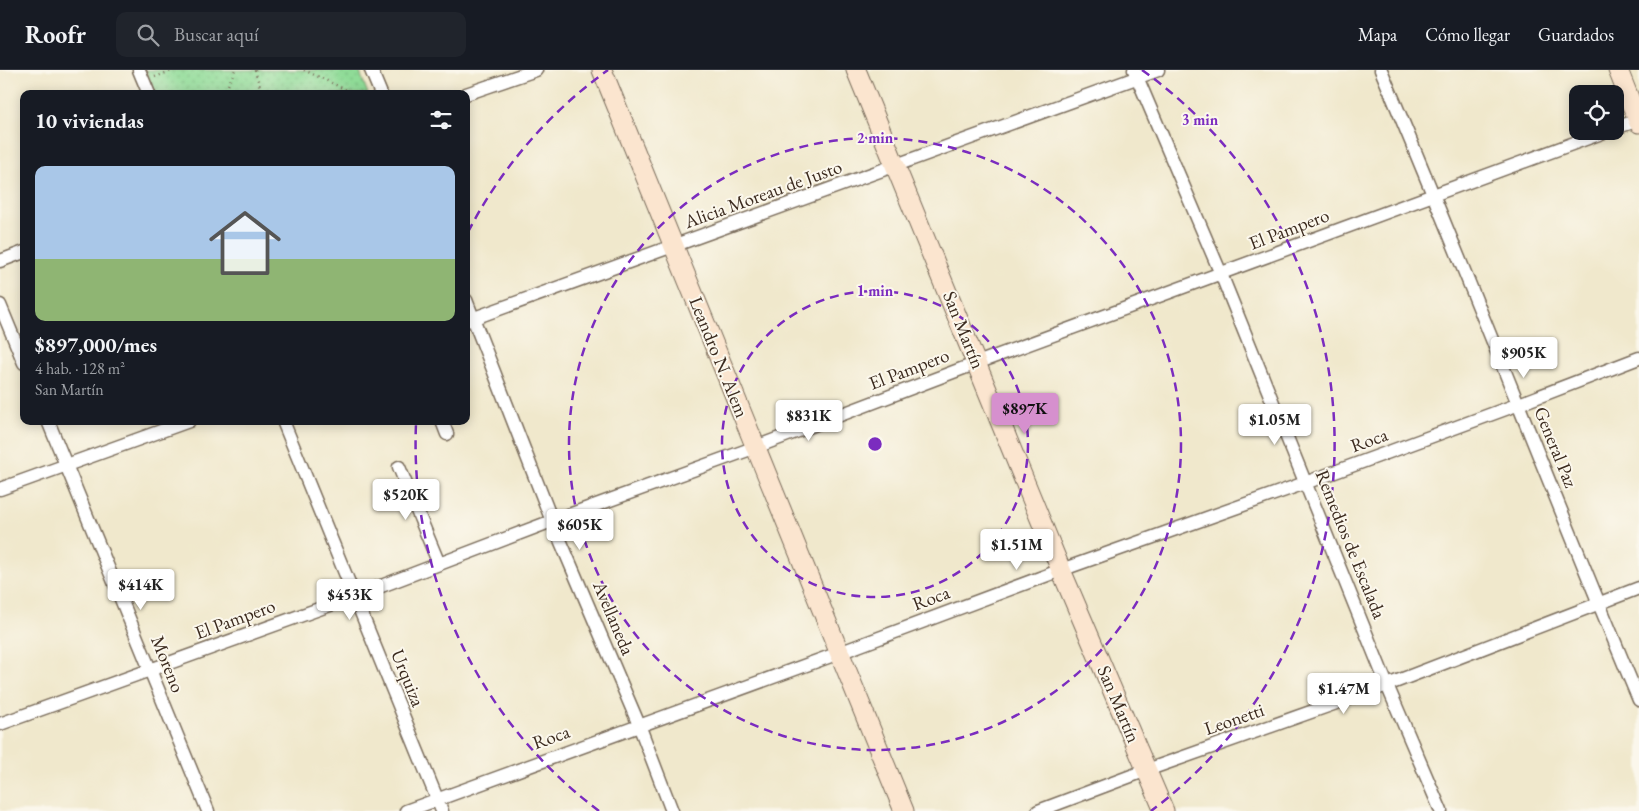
<!DOCTYPE html>
<html lang="es">
<head>
<meta charset="utf-8">
<style>
  :root { --surface:#171b24; --page:#20242c; --text:#f1f3f6; --muted:#9ea1a6; --line:#363941; --accent:#d690ce }
  body { margin:0; font-family:"EB Garamond",serif; background:var(--page); color:var(--text); height:100vh; display:flex; flex-direction:column; font-size:19px; white-space:nowrap }
  * { box-sizing:border-box; margin:0 }
  p { font-size:16px; color:var(--muted) }
  .icon { flex:none; width:28px; height:28px; fill:none; stroke:currentColor; stroke-width:2; stroke-linecap:round; stroke-linejoin:round }
  .map { position:relative; flex:1; overflow:hidden }
  .sheet { position:absolute; left:20px; top:20px; width:450px; height:335px; display:flex; flex-direction:column; background:var(--surface); border-radius:10px; box-shadow:0 2px 12px #0003 }
  .sheet>* { flex:none }
  .fabs { position:absolute; left:1569px; top:15px; display:grid; gap:10px }
  .fabs a { display:grid; place-items:center; width:55px; height:55px; border-radius:10px; background:var(--surface); box-shadow:0 2px 12px #0003; font-size:25px }
  .price { position:absolute; translate:-50% -42px; padding:0 11px; border-radius:5px; background:#fff; color:#222; font-size:16px; line-height:32px; filter:drop-shadow(0 1px 2px #0008) }
  .price::after { content:''; position:absolute; left:50%; top:30px; width:15px; height:11px; margin-left:-8px; background:inherit; clip-path:polygon(0 0,100% 0,50% 100%) }
  .price.on { background:var(--accent); color:#111 }
  ul { padding:0; list-style:none }
  li { display:grid; align-content:center; gap:10px; height:265px; padding:0 15px }
  li span { display:grid; place-items:center; height:155px; border-radius:10px; color:#555 }
  li>.icon { margin-inline-start:auto }
  span .icon { width:90px; height:90px; fill:#fffc; stroke-width:1 }
  li b { font-size:21px }
  h2 { display:flex; justify-content:space-between; align-items:center; height:60px; padding:0 15px; font-size:21px }
  header { display:flex; align-items:center; gap:30px; box-sizing:border-box; height:70px; padding:0 25px; background:var(--surface); border-bottom:1px solid var(--line) }
  header strong { font-size:24px }
  nav { display:flex; gap:28px; margin-inline-start:auto; font-size:18px }
  .search { width:350px; height:45px; background:var(--page); display:flex; align-items:center; gap:12px; box-sizing:border-box; padding:0 18px; border-radius:10px; color:var(--muted); font-size:19px }
  .map>svg:first-child { display:block }
  .park { fill:url(#park-dots); stroke:#65825a }
  .lines { fill:none; stroke-linecap:round; stroke-linejoin:round }
  .minor-casing { stroke:#7a6c5b; stroke-width:15 }
  .secondary-casing { stroke:#7a6c5b; stroke-width:21 }
  .path { stroke:#7a6c5b; stroke-width:2.5; stroke-dasharray:1 4; stroke-linecap:butt }
  .minor { stroke:#fff; stroke-width:12 }
  .secondary { stroke:#fbe5cf; stroke-width:19 }
  .ring { fill:none; stroke:#7b2cbf; stroke-width:2.5; stroke-dasharray:9 6 }
  .labels { text-anchor:middle; dominant-baseline:central; stroke-width:4; stroke-linejoin:round; paint-order:stroke }
  .street-label { font-size:19px; fill:#3b2a1e; stroke:#fbf7ec }
  .centre { fill:#7b2cbf; stroke:#fbf7ec; stroke-width:2.5 }
  .ring-label { font-size:15px; text-anchor:middle; font-weight:bold; fill:#7b2cbf; stroke:#fbf7ec; stroke-width:4; stroke-linejoin:round; paint-order:stroke }
</style>
</head>
<body>
<header>
<strong>Roofr</strong>
<div class="search"><svg class="icon" aria-label="search" viewBox="0 0 24 24"><circle cx="10" cy="10" r="6"/><path d="M15 15l6 6"/></svg>Buscar aquí</div>
<nav><a>Mapa</a><a>Cómo llegar</a><a>Guardados</a></nav>
</header>
<div class="map">
<svg width="1639" height="741" viewBox="0 0 1639 741">
  <defs>
    <pattern id="park-dots" width="8" height="8" patternUnits="userSpaceOnUse" patternTransform="scale(1.25)"><rect width="8" height="8" fill="#8fdb97"/><path d="M2 2h.1M6 6h.1" fill="none" stroke="#7cbc82" stroke-width="1.8" stroke-linecap="round"/></pattern>
  </defs>
  <rect width="100%" height="100%" fill="#fbf7ec"/>
  <filter id="ink" filterUnits="userSpaceOnUse"><feTurbulence type="fractalNoise" baseFrequency=".02" numOctaves="2"/><feDisplacementMap in="SourceGraphic" scale="10" xChannelSelector="R" yChannelSelector="G"/><feConvolveMatrix kernelMatrix="1 2 1 2 8 2 1 2 1" color-interpolation-filters="sRGB"/></filter>
  <filter id="wash" filterUnits="userSpaceOnUse"><feTurbulence type="fractalNoise" baseFrequency=".0096" numOctaves="4" result="noise"/><feDisplacementMap in="SourceGraphic" scale="20" xChannelSelector="R" yChannelSelector="G"/><feGaussianBlur stdDeviation="1.12" result="paint"/><feColorMatrix in="noise" values="0 0 0 0 0 0 0 0 0 0 0 0 0 0 0 0 0 1.4 0 .05"/><feComposite in="paint" operator="in"/></filter>
  <g filter="url(#wash)">
    <rect width="100%" height="100%" fill="#f0e8cc"/>
    <path class="park" d="M146,0H359L368,24H155Z"/>
  </g>
  <g filter="url(#ink)">
    <g class="lines">
      <g class="minor-casing">
        <path id="minor" d="M139,0L149,24
          M371,0L381,24
          M1134,0L1221,204L1387,615L1441,741
          M1381,0C1470,209 1551,421 1639,630
          M466,24L536,0
          M1615,58L1639,50
          M0,191L24,182
          M466,230L552,451L639,655L672,741
          M0,235L24,293
          M466,251L1158,0
          M48,351L208,741
          M283,351L442,741
          M442,351L447,364
          M399,397L439,494
          M0,419L189,351
          M0,654L355,526L552,451L756,377L977,293L1607,61
          M406,741L839,583L1061,500L1305,413L1519,334L1639,288
          M1038,741L1147,700L1387,615L1639,518"/>
      </g>
      <g class="secondary-casing">
        <path id="secondary" d="M602,0L904,741
          M856,0L1061,500L1164,741
          M1618,0L1639,53"/>
      </g>
      <path class="path" d="M255,0L262,24
        M304,0L355,24
        M155,7L174,0
        M224,24L235,0"/>
      <use href="#minor" class="minor"/>
      <use href="#secondary" class="secondary"/>
    </g>
  </g>
  <g class="ring">
    <circle cx="875" cy="374" r="153"/>
    <circle cx="875" cy="374" r="306"/>
    <path d="M599 741A459 459 0 0 1 416 354M468 162A459 459 0 0 1 608 0M1142 0A459 459 0 0 1 1151 741"/>
  </g>
  <g class="labels">
    <g class="street-label">
      <text transform="translate(763 124) rotate(-20)">Alicia Moreau de Justo</text>
      <text transform="translate(1289 159) rotate(-21)">El Pampero</text>
      <text transform="translate(964 260) rotate(68)">San Martín</text>
      <text transform="translate(719 287) rotate(68)">Leandro N. Alem</text>
      <text transform="translate(909 299) rotate(-21)">El Pampero</text>
      <text transform="translate(1369 370) rotate(-20)">Roca</text>
      <text transform="translate(1556 377) rotate(68)">General Paz</text>
      <text transform="translate(1351 474) rotate(68)">Remedios de Escalada</text>
      <text transform="translate(931 528) rotate(-21)">Roca</text>
      <text transform="translate(614 548) rotate(67)">Avellaneda</text>
      <text transform="translate(235 549) rotate(-20)">El Pampero</text>
      <text transform="translate(168 594) rotate(68)">Moreno</text>
      <text transform="translate(408 608) rotate(68)">Urquiza</text>
      <text transform="translate(1119 634) rotate(67)">San Martín</text>
      <text transform="translate(1234 649) rotate(-19)">Leonetti</text>
      <text transform="translate(551 667) rotate(-20)">Roca</text>
    </g>
  </g>
  <circle cx="875" cy="374" r="8" class="centre"/>
  <g class="ring-label">
    <text x="1200" y="55">3 min</text>
    <text x="875" y="73">2 min</text>
    <text x="875" y="226">1 min</text>
  </g>
</svg>
<div class="fabs">
<a><svg class="icon" aria-label="locate" viewBox="0 0 24 24"><circle cx="12" cy="12" r="6"/><path d="M12 2v4M12 18v4M2 12h4M18 12h4"/></svg></a>
</div>
<b class="price" style="left:1524px;top:309px">$905K</b>
<b class="price on" style="left:1025px;top:365px">$897K</b>
<b class="price" style="left:809px;top:372px">$831K</b>
<b class="price" style="left:1275px;top:376px">$1.05M</b>
<b class="price" style="left:406px;top:451px">$520K</b>
<b class="price" style="left:580px;top:481px">$605K</b>
<b class="price" style="left:1017px;top:501px">$1.51M</b>
<b class="price" style="left:141px;top:541px">$414K</b>
<b class="price" style="left:350px;top:551px">$453K</b>
<b class="price" style="left:1344px;top:645px">$1.47M</b>
<section class="sheet">
<h2>10 viviendas<svg class="icon" aria-label="filters" viewBox="0 0 24 24"><path d="M4 7h16M4 17h16"/><circle cx="9" cy="7" r="2"/><circle cx="15" cy="17" r="2"/></svg></h2>
<ul>
<li><span style="background:linear-gradient(#a9c7e8 60%,#8fb573 0)"><svg class="icon" aria-label="home" viewBox="0 0 24 24"><path d="M3 11l9-7 9 7M6 9v11h12V9"/></svg></span><div><b>$897,000/mes</b><p>4 hab. · 128 m²</p><p>San Martín</p></div></li>
</ul>
</section>
</div>
</body>
</html>
